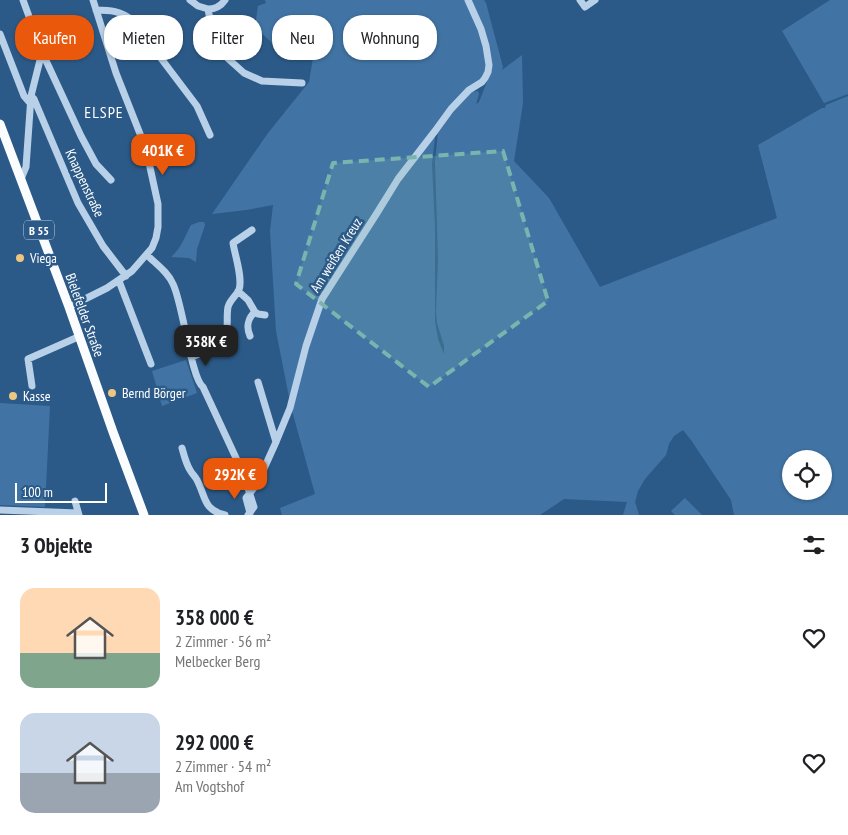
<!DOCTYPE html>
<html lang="de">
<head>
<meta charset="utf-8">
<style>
  :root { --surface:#fff; --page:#f2f2f2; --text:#202124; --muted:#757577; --accent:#ea580c }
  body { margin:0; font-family:"PT Sans Narrow",sans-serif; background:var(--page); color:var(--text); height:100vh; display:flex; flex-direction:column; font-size:19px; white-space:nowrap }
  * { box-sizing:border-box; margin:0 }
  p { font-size:16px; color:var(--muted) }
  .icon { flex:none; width:28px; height:28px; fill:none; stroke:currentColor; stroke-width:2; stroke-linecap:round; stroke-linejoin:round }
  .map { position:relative; height:515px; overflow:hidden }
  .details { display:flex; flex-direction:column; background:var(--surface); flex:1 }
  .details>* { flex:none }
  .banner { position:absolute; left:15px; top:15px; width:500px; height:45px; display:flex; gap:10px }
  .buttons { position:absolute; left:782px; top:450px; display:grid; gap:10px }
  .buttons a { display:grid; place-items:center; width:50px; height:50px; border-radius:50%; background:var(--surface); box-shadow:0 1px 4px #0004; font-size:25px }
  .scale { position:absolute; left:15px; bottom:12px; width:92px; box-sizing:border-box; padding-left:5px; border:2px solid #fff; border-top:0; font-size:14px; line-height:18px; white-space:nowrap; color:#fff; -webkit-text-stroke:4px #2c5a88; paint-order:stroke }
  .price { position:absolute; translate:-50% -42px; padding:0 11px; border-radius:10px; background:var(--accent); color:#fff; font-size:16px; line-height:32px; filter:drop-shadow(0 1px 2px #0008) }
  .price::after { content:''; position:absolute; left:50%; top:30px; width:15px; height:11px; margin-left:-8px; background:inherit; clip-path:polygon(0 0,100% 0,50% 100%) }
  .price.current { background:#222; color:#fff }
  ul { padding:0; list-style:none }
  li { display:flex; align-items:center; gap:15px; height:125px; padding:0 20px }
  li span { display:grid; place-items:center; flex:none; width:140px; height:100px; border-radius:15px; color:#555 }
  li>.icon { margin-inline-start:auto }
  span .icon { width:60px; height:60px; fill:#fffc; stroke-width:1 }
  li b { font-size:21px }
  h2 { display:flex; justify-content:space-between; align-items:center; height:60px; padding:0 20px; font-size:21px }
  .pill { padding:0 18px; border-radius:20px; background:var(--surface); box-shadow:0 1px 4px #0004; font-size:18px; line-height:45px }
  .pill.current { background:var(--accent); color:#fff }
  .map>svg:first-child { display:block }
  .green { fill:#4174a4; fill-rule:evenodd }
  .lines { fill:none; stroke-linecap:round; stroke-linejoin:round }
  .minor { stroke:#b9d1e8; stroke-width:7 }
  .major { stroke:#fafcfe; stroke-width:9 }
  .marked { fill:#7bb4af; fill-opacity:0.2; stroke:#7bb4af; stroke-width:4; stroke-dasharray:10 6; stroke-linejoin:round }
  .poi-dot { fill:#edc781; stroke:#2c5a88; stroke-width:2 }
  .labels { text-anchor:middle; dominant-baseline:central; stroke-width:5; stroke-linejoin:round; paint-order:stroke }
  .shield { fill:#2c5a88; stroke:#c0cedb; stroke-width:1 }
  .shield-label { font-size:12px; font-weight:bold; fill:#fff }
  .street-label { font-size:14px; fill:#fff; stroke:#2c5a88 }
  .poi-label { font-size:14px; fill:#fff; stroke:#2c5a88; text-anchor:start }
  .quarter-label { font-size:16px; letter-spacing:1px; fill:#fff; stroke:#2c5a88 }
</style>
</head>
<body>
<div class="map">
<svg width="848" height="515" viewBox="0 0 848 515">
  <rect width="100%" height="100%" fill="#2c5a88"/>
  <path class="green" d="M265,0H465C476,21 496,58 481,80C469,84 468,89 460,97C449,108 441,119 432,131L435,138L432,164L435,227V321L438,339L444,354V346L437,323L436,312L438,259L435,161L438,132L453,108L472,92L478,91L479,94L476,104L479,102C483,92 487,82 490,72C495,50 479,19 470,0H484L486,3L503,67L502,70L522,55L523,103L514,161L549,198L600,287L777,218L758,145L822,108H825L826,105L848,96V515H734L731,500L691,440L683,430L674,436L669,444L666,455L645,479L638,491L635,502L639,515H623L627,502L564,499L540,515H282L280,508L315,494L291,407L276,331L270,231L273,205L246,210L212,214L268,133L309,82L314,52L308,37L272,43L255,27L258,6L266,3ZM791,459H824V491H791Z
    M830,0H848V94L824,103L782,31Z
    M199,222H204L205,225L197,249L196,262L189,258L171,257C181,249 185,236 191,225Z
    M186,360L197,393L162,406L152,371Z
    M0,403L50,406L45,507L0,505Z
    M685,498L702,515H675L671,511Z"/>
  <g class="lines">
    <path class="minor" d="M23,0L42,52L81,136L96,164L111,180
      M190,0L198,6L208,9L211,25L224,55L244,73L262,81L302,83
      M580,0L585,7L595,0
      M208,9C215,9 221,6 225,0
      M96,10C110,10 121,11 132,20L197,106L210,135
      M0,34L24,96L30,103
      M31,96L34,99L78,203L103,246L126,276
      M21,179L26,167L31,96L42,52
      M147,255C156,264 168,272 173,284C183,304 191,378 203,387L243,473L254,507L248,515
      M119,281L151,364
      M238,291L248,300L255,312C248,318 246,327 250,336
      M69,307L107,288L132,271L152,248L156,238L158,227V204L146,149L116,73L93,0
      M255,312L258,314L265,315
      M191,357L208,351L225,338C229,328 226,317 228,307C230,300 236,296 239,290C243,278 235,256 233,243L252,230
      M258,382L276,442
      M32,386L28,359L78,337
      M182,448C184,455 186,464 190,470C192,474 195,476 197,480C206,497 203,510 225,515
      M75,501L79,515
      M0,510L78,513
      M250,513L246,498L257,484L276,442L290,408L306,346L322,299L377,213L398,179L435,131L451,109L469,90L482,82L485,78L488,72L489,65L486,46L481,29L468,0"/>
    <path class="major" d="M0,124L69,307L113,432L144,515"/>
  </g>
  <path class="marked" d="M503,151L548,301L429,387L296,284L333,163Z"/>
  <g class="poi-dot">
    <circle cx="20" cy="258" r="5"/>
    <circle cx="112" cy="393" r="5"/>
    <circle cx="13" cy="396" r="5"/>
  </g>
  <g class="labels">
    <rect class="shield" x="24" y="220.5" width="30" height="19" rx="4"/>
    <g class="shield-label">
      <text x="39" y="230">B 55</text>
    </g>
    <g class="street-label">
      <text transform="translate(85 183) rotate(65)">Knappenstraße</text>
      <text transform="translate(336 255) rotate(-58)">Am weißen Kreuz</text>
      <text transform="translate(85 315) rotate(70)">Bielefelder Straße</text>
    </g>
    <g class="poi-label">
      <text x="30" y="258">Viega</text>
      <text x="122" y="393">Bernd Börger</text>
      <text x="23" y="396">Kasse</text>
    </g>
    <g class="quarter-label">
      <text x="104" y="112">ELSPE</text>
    </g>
  </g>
</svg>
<div class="buttons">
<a><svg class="icon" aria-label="locate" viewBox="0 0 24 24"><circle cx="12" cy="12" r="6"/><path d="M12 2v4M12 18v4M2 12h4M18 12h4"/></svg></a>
</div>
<div class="scale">100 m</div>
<b class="price" style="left:163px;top:176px">401K €</b>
<b class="price current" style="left:206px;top:367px">358K €</b>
<b class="price" style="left:235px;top:500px">292K €</b>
<div class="banner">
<a class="pill current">Kaufen</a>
<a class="pill">Mieten</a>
<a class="pill">Filter</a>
<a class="pill">Neu</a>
<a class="pill">Wohnung</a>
</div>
</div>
<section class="details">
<h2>3 Objekte<svg class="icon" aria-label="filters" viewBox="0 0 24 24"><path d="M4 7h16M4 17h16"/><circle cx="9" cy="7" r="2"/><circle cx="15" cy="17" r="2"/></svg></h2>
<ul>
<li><span style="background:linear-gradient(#ffd9b3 65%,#7fa58c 0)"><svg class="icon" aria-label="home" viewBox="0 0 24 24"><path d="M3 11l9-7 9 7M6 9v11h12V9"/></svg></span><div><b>358 000 €</b><p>2 Zimmer · 56 m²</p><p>Melbecker Berg</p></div><svg class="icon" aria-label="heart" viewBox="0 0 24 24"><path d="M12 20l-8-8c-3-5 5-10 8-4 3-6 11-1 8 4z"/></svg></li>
<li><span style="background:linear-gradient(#c9d6e8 60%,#9aa5b1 0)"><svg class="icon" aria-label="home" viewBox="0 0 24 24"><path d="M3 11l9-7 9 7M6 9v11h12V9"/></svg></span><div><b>292 000 €</b><p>2 Zimmer · 54 m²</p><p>Am Vogtshof</p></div><svg class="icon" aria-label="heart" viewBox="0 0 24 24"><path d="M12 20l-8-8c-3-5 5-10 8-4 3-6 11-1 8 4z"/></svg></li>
</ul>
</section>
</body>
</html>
